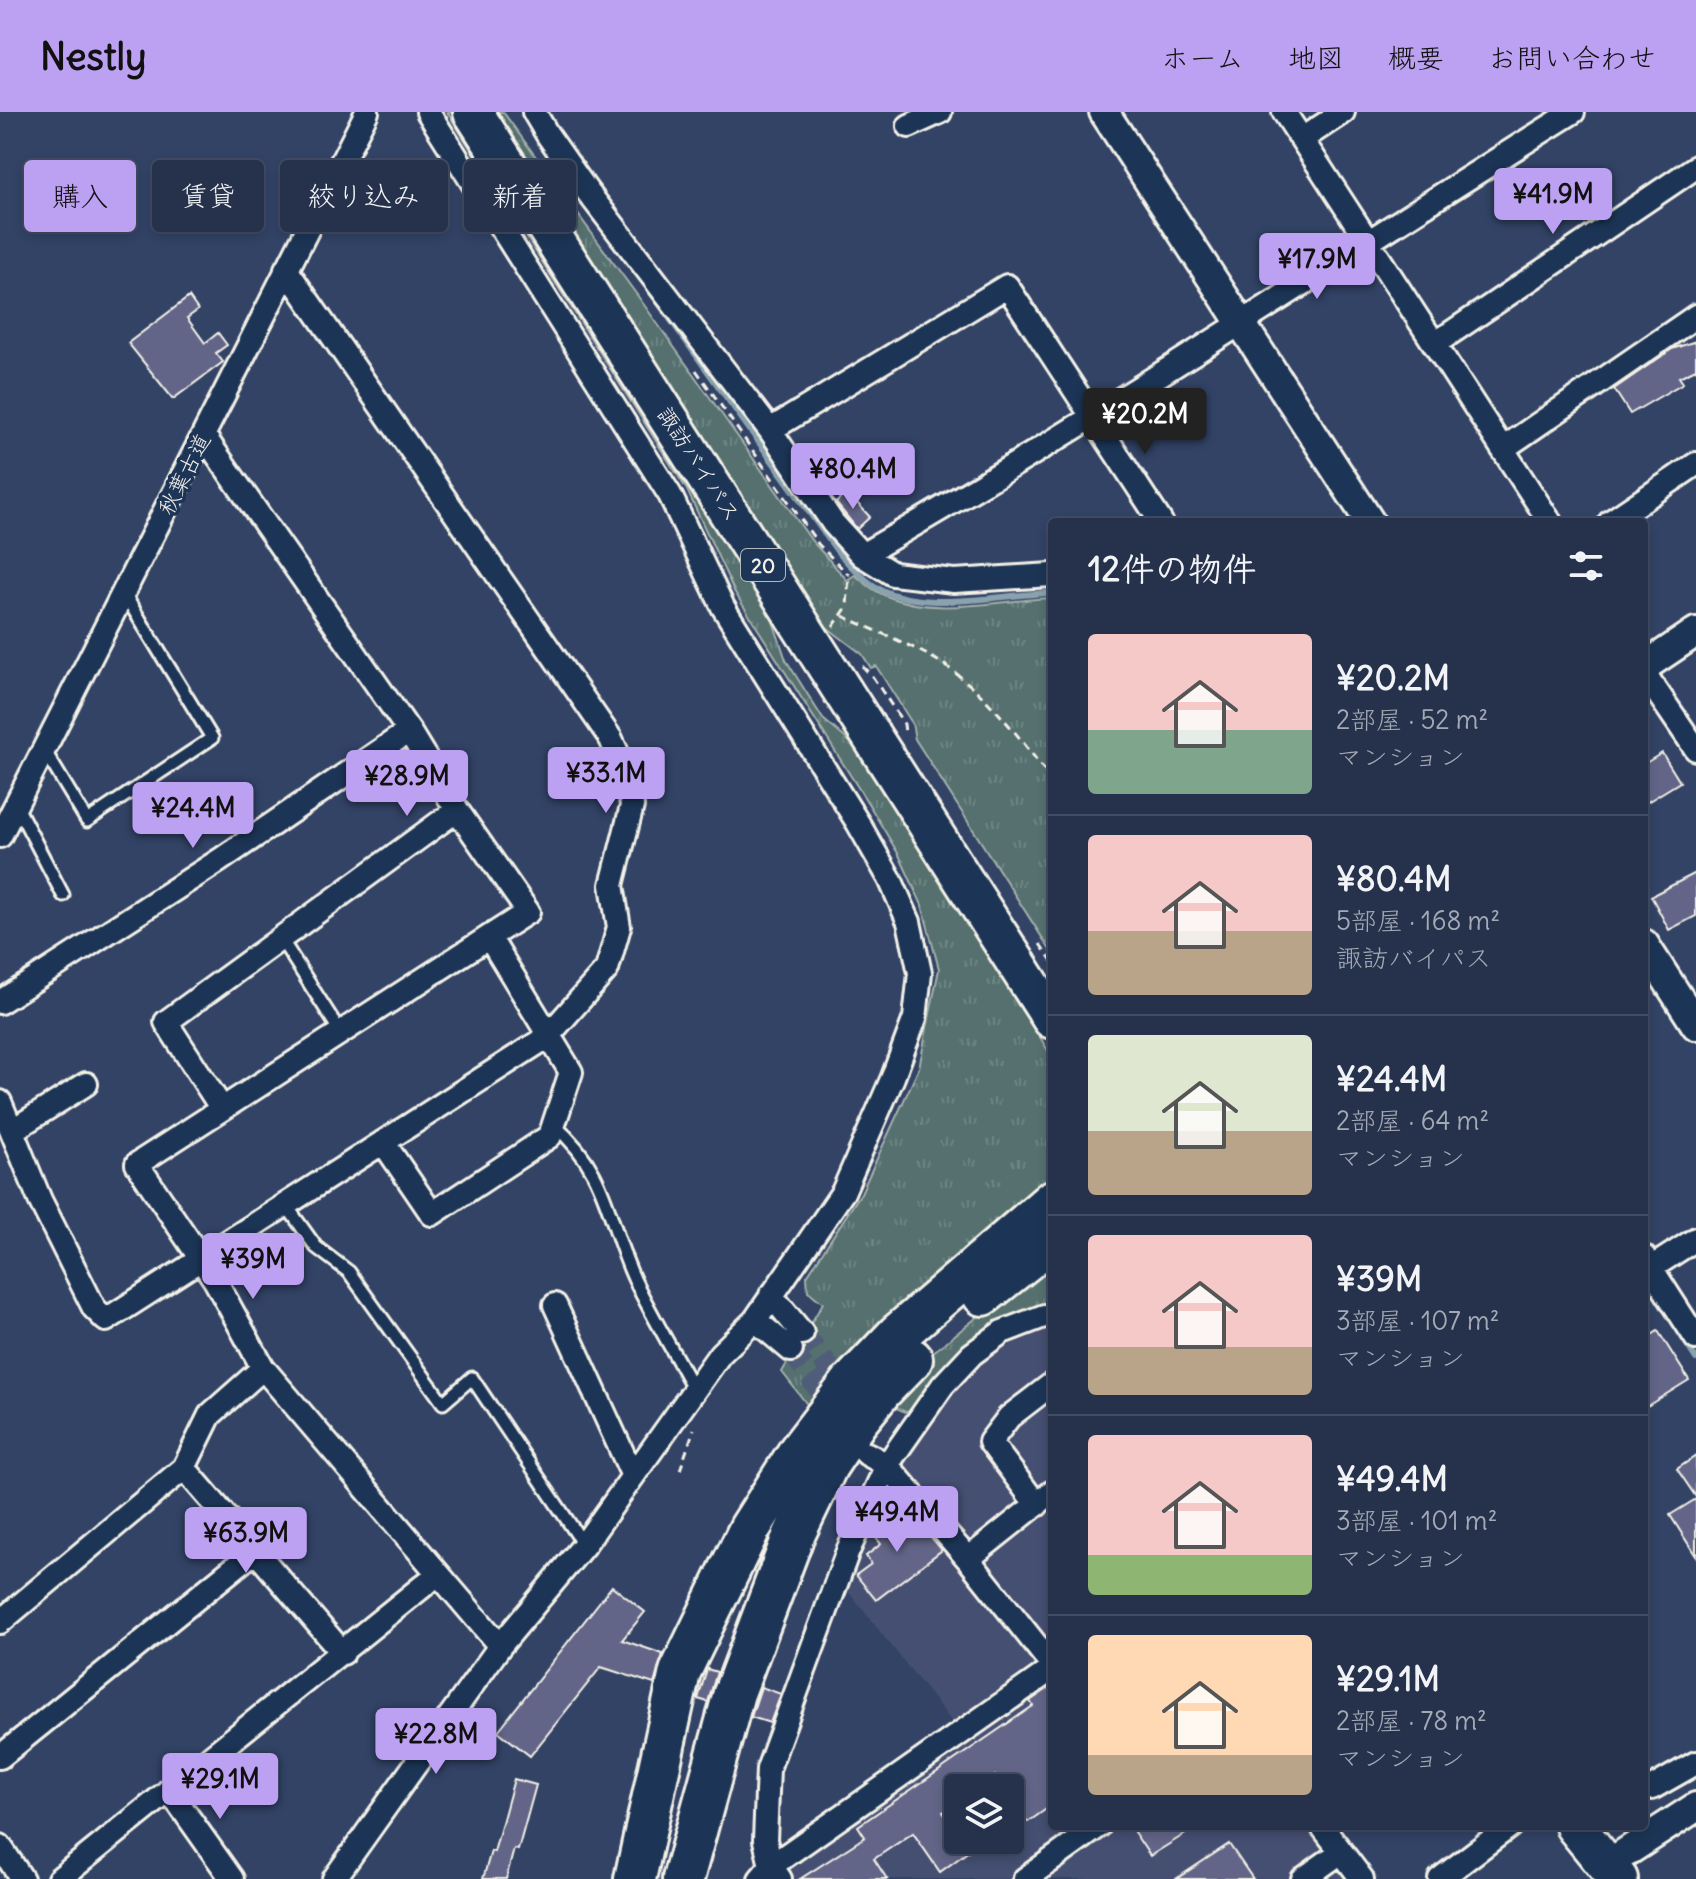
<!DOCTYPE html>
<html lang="ja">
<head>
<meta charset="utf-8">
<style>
  :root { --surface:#26324c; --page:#2e3a53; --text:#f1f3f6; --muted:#a4aab5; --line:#424d64; --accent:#bca0f2 }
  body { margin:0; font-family:Delius,"Klee One",sans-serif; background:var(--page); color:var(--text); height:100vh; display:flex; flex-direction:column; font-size:30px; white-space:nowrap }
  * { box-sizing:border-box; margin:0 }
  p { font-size:26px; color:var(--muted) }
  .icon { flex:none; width:44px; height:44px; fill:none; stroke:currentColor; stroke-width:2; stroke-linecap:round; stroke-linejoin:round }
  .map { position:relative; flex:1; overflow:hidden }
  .panel { position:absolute; left:1048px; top:406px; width:600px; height:1312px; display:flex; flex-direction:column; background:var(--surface); border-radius:8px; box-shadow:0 4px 12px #0003,0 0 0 2px var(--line) }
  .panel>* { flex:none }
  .guide { position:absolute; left:24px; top:48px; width:760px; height:72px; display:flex; gap:16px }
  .fabs { position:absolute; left:944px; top:1662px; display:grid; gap:16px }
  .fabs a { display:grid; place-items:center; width:80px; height:80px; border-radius:8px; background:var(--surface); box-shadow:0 4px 12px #0003,0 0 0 2px var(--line); font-size:40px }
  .price { position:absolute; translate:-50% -68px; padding:0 18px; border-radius:8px; background:var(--accent); color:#111; font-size:26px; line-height:52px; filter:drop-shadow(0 2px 4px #0008) }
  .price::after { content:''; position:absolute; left:50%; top:48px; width:24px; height:18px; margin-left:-12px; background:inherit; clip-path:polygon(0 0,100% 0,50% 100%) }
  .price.selected { background:#222; color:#fff }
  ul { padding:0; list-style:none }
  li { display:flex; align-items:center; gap:24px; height:200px; padding:0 40px }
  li+li { border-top:2px solid var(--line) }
  li span { display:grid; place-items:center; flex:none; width:224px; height:160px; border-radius:8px; color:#555 }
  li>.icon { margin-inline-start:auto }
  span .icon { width:96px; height:96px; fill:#fffc; stroke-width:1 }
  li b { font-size:34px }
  h2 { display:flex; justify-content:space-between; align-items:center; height:96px; padding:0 40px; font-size:34px }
  .pill { padding:0 28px; border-radius:8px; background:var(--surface); box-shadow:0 4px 12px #0003,0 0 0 2px var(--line); font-size:28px; line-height:72px }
  .pill.selected { background:var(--accent); color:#111 }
  header { display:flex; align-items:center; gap:48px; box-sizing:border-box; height:112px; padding:0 40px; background:var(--accent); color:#111 }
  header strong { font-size:38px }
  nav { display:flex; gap:44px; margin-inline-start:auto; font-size:28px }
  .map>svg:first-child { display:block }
  .built { fill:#455072; fill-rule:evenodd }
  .grass { fill:url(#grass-tufts); stroke:#a4b0ab; stroke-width:2 }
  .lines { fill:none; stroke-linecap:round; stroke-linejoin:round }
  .stream { stroke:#89a2ae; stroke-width:6 }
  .building { fill:#646588; stroke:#f4f1e8; stroke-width:2 }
  .minor-tunnel { stroke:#4f5d7a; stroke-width:22; stroke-dasharray:22 11; stroke-linecap:butt }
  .service-casing { stroke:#f4f1e8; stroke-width:17 }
  .minor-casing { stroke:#f4f1e8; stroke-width:28 }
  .tertiary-casing { stroke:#f4f1e8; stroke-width:34 }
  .trunk-casing { stroke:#f4f1e8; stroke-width:44 }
  .motorway-casing { stroke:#f4f1e8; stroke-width:46 }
  .path { stroke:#f4f1e8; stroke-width:3; stroke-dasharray:8 6; stroke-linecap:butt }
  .service { stroke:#1d3557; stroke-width:11 }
  .minor { stroke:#1d3557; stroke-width:22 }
  .tertiary { stroke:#1d3557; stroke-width:28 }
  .trunk { stroke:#1d3557; stroke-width:38 }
  .motorway { stroke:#1d3557; stroke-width:40 }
  .labels { text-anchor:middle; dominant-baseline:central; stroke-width:7; stroke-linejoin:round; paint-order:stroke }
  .shield { fill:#1d3557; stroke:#b4b9bc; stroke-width:2 }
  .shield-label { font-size:20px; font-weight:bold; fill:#f4f1e8 }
  .street-label { font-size:22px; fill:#f4f1e8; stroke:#1d3557 }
</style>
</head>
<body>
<header>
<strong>Nestly</strong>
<nav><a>ホーム</a><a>地図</a><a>概要</a><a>お問い合わせ</a></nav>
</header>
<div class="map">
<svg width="1696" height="1767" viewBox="0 0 1696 1767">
  <defs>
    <pattern id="grass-tufts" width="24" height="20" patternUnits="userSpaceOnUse" patternTransform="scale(2)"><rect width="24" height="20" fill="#54706e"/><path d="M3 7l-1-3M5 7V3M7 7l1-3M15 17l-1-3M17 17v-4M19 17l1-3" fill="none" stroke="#6d8583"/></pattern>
  </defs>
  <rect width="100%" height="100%" fill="#324366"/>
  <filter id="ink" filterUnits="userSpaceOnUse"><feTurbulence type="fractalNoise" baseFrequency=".0125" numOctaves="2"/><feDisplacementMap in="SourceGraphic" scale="16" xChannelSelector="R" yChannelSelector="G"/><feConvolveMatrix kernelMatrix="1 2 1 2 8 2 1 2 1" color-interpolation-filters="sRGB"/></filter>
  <g filter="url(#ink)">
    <path class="built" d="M1052,1213V1714H1339L1379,1767H774L968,1630L843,1473L886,1380L949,1279L974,1251L1001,1230L1027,1219ZM958,1676H1010V1728H958Z"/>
    <path class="grass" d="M447,0H456L762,477L786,548L823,607L872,649L1052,945V1069L881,1230L816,1304L782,1260L823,1191L808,1179L807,1164L861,1081L919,956L939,857L922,793L899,743L871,696L734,479L687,378Z
      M492,0H503L637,183L812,429L847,468L855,463C864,471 874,479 886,484C936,505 999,488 1052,486V841L915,627L912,611L876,554L871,556L862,542L816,507Z
      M1052,1146V1196L1036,1199L913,1303L894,1295L927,1245Z"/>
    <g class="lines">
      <path class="stream" d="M652,182L837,439C848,451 859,464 873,473C920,503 999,482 1052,481
        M1644,1166L1696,1247"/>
    </g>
    <path class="building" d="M189,185L198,198L187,206L205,231L218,221L227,233L216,241L223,250L173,287L128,231Z
      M1696,229V257L1679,265L1683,271L1630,302L1614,277L1672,237Z
      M847,380L870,405L857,417L836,391Z
      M1662,641L1680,670L1644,692V652Z
      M1696,761V804L1669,818L1651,784Z
      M1658,1219L1689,1268L1644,1296V1228Z
      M1696,1344V1385L1677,1357Z
      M1696,1387V1444L1670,1403Z
      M906,1396L942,1438L876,1488L856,1463L871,1452L866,1444L881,1432L873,1422Z
      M612,1474L645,1500L622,1528L663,1542L654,1572L601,1555L530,1644L498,1619Z
      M707,1557L717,1560L708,1590L698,1587Z
      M1052,1574V1693L1028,1710L1024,1705L1010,1715V1676H1004L995,1664L978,1676H958V1690L943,1700L958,1722V1728H984L940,1760L913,1721L874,1747L887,1767H800L865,1725L858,1714L1033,1594L1030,1589Z
      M761,1575L781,1582L770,1611L751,1605Z
      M514,1667L536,1673L518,1738L514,1737L506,1767H483L491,1739L494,1740Z
      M1130,1714H1198L1150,1744Z
      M1229,1732L1253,1767H1176Z"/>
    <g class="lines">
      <path class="minor-tunnel" d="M802,1221L881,1323
        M791,1238L838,1303"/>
      <g class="service-casing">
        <path id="service" d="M43,636L87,709L212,626L123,480
          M15,691L63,783
          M281,827L341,921
          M554,1013C609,1060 607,1109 635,1169C653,1206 675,1242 694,1278
          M286,1093L316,1135L349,1160L443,1291L472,1266L584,1433"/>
      </g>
      <g class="minor-casing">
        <path id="minor" d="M534,0L547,22L587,79L770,318L833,411L862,443L893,462L954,469L1052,463
          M1284,0L1550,410
          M909,14L940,0
          M1302,27L1343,0
          M1436,231L1696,55
          M770,318L1007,174L1161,410
          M204,324L409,619L457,698L166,910L222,997
          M1504,336L1696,204
          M1610,410L1696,352
          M862,443C1104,304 1336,148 1573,0
          M1644,561L1696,637
          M457,698L528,800L489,825
          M0,724L367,0
          M0,890L220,748L409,619
          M0,990L40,1088L94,1196L106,1208L547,925L607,857L619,815L612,773L632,694L628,666L611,627L286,157
          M13,1018L86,972
          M383,1030L432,1102L550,1024L571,960L489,825L137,1052L215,1168L263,1256L500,1534
          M1644,1145L1696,1226
          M1651,1156L1696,1127
          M771,1183L802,1221
          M555,1193L633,1364
          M755,1208L791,1238
          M867,1342L887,1353L968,1447L1052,1553
          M184,1356L343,1541
          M1037,1393L990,1330L1009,1305L1052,1272
          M968,1447L1052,1380
          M0,1510L184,1356L210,1303L263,1256
          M0,1645L255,1439
          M1644,1676H1652L1696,1651
          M169,1678L232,1767
          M1322,1714L1362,1767
          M0,1734L22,1767
          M59,1767L438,1462
          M334,1767L500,1534L584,1433L720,1242L755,1208L843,1080L893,965L915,906L920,861L909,810L890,767L858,711L723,495L670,383L428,0
          M760,1767L771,1754L1052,1557
          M780,1767L771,1754L765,1728L768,1657L848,1439L887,1353L943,1273L972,1242L1002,1220L1044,1204H1052
          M1025,1767L1099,1714
          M1303,1767L1341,1740
          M1440,1767L1510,1714"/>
      </g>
      <g class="tertiary-casing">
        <path id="tertiary" d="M1104,0L1370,410
          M1644,555L1696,520
          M1644,832L1696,913
          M1608,1752L1696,1695"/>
      </g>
      <g class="trunk-casing">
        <path id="trunk" d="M473,0L1052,907
          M1575,1714L1618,1767"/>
      </g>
      <g class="motorway-casing">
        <path id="motorway" d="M983,1183L1052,1128
          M635,1767L680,1560L750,1416L799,1339L852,1270L897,1223L1052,1089
          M683,1767L734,1581L793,1425L827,1354L857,1309L882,1278L912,1247"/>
      </g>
      <path class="path" d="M696,258L819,433L849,463
        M843,504C875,519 913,533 943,552C987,582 1021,626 1052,669
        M833,515L847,495L849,463
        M862,554L872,564L904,612L905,621
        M1040,832L1052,849
        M680,1358L694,1317"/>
      <use href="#service" class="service"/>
      <use href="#minor" class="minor"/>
      <use href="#tertiary" class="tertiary"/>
      <use href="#trunk" class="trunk"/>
      <use href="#motorway" class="motorway"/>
    </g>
  </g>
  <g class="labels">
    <rect class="shield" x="741" y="437" width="44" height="32" rx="6"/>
    <g class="shield-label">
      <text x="763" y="453">20</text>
    </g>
    <g class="street-label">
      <text transform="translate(699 352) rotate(57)">諏訪バイパス</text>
      <text transform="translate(184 362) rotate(-63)">秋葉古道</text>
    </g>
  </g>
</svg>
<div class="fabs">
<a><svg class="icon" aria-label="layers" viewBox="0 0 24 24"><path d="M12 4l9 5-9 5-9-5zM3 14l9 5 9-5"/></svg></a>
</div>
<b class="price" style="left:1553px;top:124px">¥41.9M</b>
<b class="price" style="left:1317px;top:189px">¥17.9M</b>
<b class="price selected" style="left:1145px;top:344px">¥20.2M</b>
<b class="price" style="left:853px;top:399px">¥80.4M</b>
<b class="price" style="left:606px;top:703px">¥33.1M</b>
<b class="price" style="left:407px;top:706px">¥28.9M</b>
<b class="price" style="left:193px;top:738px">¥24.4M</b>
<b class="price" style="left:253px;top:1189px">¥39M</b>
<b class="price" style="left:897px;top:1442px">¥49.4M</b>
<b class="price" style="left:246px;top:1463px">¥63.9M</b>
<b class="price" style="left:436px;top:1664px">¥22.8M</b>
<b class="price" style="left:220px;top:1709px">¥29.1M</b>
<div class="guide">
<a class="pill selected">購入</a>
<a class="pill">賃貸</a>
<a class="pill">絞り込み</a>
<a class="pill">新着</a>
</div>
<section class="panel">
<h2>12件の物件<svg class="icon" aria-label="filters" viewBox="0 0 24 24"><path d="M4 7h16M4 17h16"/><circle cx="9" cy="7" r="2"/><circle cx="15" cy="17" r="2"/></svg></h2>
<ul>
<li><span style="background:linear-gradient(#f6c9c9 60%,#7fa58c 0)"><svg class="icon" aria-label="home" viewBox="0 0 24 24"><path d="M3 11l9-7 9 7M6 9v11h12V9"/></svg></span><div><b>¥20.2M</b><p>2部屋 · 52 m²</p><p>マンション</p></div></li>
<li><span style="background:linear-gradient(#f6c9c9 60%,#b9a48a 0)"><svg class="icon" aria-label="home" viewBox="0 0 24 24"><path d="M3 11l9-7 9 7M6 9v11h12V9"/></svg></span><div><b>¥80.4M</b><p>5部屋 · 168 m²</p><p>諏訪バイパス</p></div></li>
<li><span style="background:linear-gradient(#dfe7d0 60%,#b9a48a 0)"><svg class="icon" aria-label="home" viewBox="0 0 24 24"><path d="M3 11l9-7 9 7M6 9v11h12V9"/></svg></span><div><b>¥24.4M</b><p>2部屋 · 64 m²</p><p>マンション</p></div></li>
<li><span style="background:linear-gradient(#f6c9c9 70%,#b9a48a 0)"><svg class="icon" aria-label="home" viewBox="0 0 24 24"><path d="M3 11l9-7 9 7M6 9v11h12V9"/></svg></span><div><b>¥39M</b><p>3部屋 · 107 m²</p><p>マンション</p></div></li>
<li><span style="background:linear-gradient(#f6c9c9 75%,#8fb573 0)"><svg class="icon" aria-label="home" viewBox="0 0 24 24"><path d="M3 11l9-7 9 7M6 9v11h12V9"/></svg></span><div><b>¥49.4M</b><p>3部屋 · 101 m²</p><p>マンション</p></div></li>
<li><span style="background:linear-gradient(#ffd9b3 75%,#b9a48a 0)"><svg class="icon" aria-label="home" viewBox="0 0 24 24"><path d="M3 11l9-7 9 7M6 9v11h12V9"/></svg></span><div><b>¥29.1M</b><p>2部屋 · 78 m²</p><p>マンション</p></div></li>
</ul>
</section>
</div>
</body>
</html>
